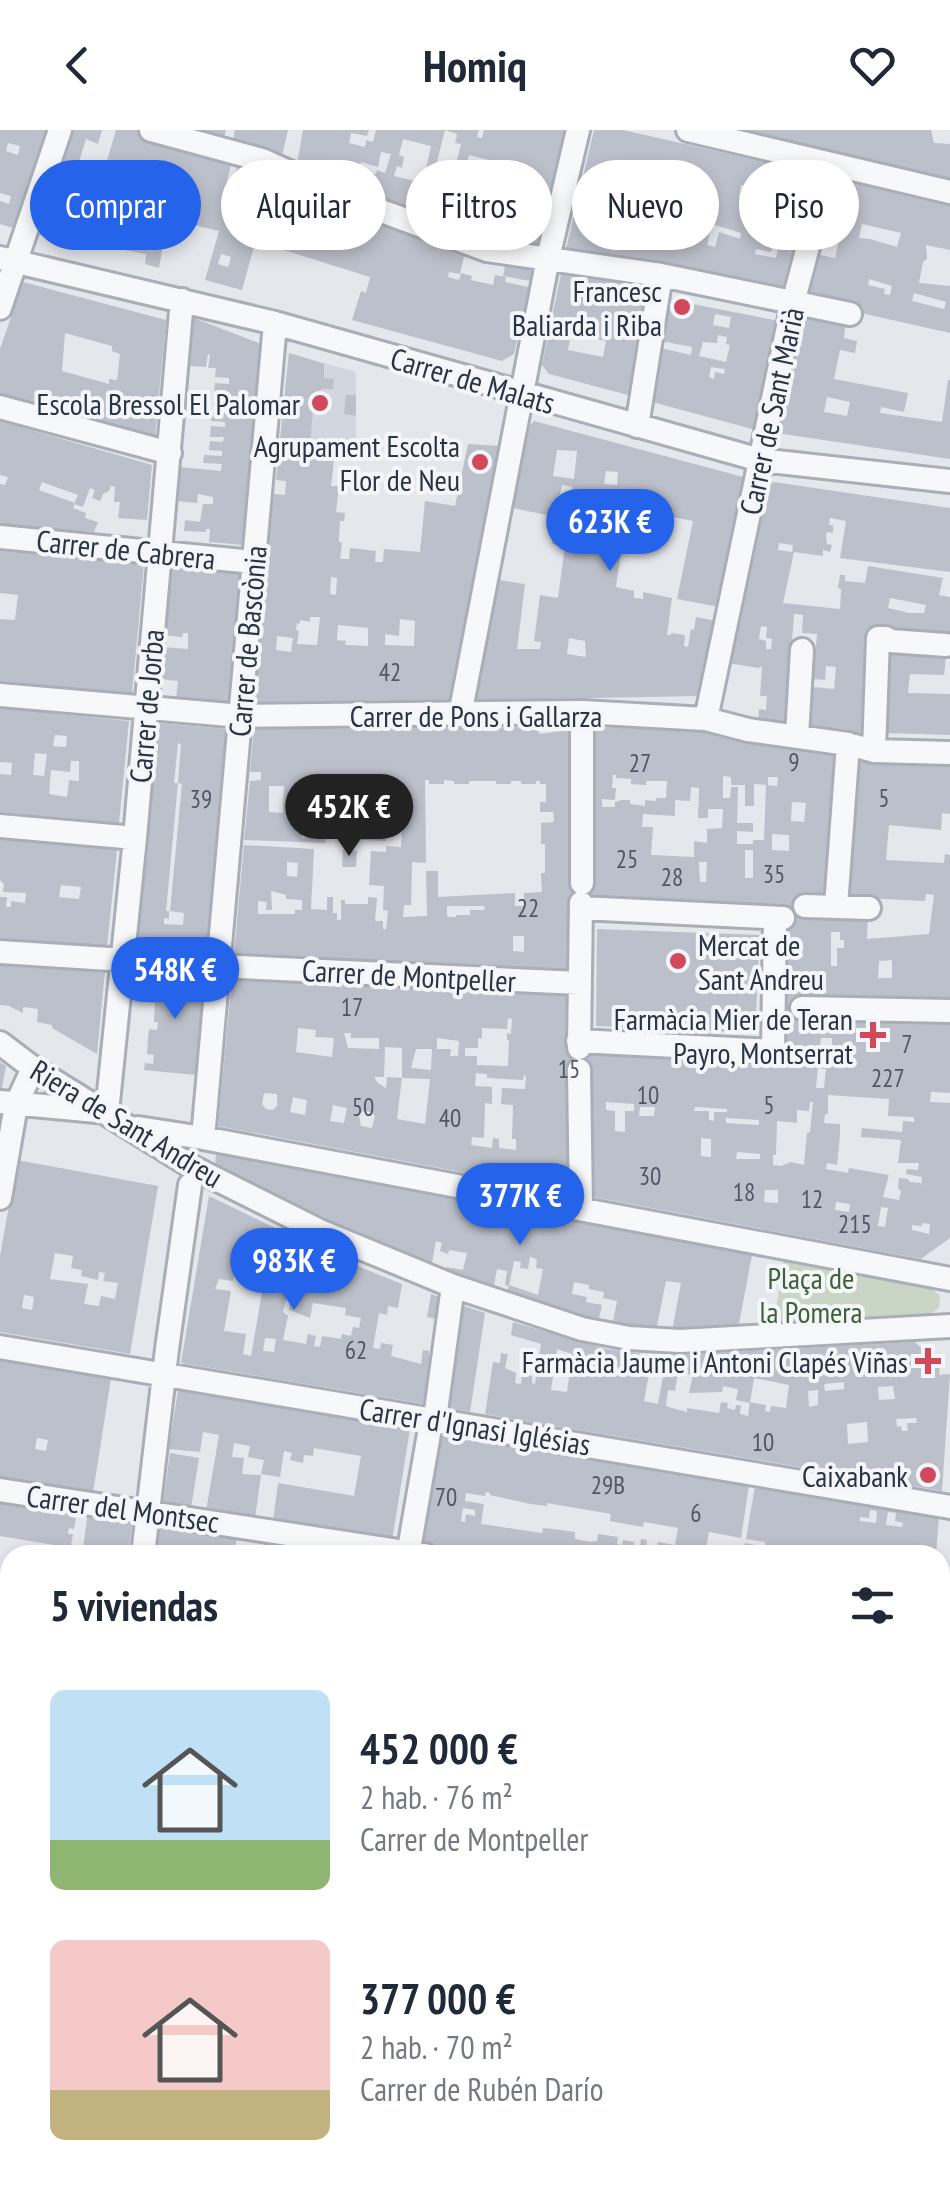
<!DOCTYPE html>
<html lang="es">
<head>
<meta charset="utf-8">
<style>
  :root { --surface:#fff; --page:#f2f2f3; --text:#1f2937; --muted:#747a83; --accent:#2563eb }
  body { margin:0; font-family:"PT Sans Narrow",sans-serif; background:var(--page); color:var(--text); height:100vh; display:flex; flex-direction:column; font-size:38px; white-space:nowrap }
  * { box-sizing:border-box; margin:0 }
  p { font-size:32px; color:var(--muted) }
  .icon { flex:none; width:55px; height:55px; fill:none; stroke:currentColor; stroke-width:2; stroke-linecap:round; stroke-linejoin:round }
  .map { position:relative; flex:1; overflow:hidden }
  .drawer { position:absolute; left:0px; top:1415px; width:950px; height:640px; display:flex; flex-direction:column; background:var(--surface); border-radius:30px 30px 0 0; box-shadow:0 5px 15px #0003 }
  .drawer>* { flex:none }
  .top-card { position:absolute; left:30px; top:30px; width:890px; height:90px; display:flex; gap:20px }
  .price { position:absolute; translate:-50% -85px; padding:0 22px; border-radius:35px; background:var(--accent); color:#fff; font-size:32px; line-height:65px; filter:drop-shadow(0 2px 5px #0008) }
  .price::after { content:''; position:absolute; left:50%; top:60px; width:30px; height:22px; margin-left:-15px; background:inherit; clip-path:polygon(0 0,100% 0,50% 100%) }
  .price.current { background:#222; color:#fff }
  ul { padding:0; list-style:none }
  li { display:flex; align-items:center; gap:30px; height:250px; padding:0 50px }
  li span { display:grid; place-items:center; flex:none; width:280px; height:200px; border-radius:15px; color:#555 }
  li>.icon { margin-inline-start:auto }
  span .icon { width:120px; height:120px; fill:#fffc; stroke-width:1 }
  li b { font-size:42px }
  h2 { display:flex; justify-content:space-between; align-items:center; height:120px; padding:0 50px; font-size:42px }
  .chip { padding:0 35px; border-radius:45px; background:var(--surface); box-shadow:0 5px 15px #0003; font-size:35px; line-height:90px }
  .chip.current { background:var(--accent); color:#fff }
  header { display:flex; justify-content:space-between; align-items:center; height:130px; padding:0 50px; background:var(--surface); font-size:45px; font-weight:800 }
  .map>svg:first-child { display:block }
  .built { fill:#d2d6de }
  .green { fill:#c9d6c5 }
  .building { fill:#bbc0ca; fill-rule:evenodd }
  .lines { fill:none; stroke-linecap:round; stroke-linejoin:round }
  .street-casing { stroke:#a9aeb7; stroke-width:28 }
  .street { stroke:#f7f8fa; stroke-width:22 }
  .poi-dot { fill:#d1495b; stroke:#f4f6f9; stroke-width:4 }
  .labels { text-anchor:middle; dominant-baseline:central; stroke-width:8; stroke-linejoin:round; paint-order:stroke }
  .number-label { font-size:25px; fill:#4f5766 }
  .poi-label { font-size:30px; fill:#2b3445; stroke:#f4f6f9; text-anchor:end }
  .street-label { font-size:30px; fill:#2b3445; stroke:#f4f6f9 }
  .park-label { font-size:30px; fill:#3f6138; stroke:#f4f6f9 }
</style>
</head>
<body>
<header><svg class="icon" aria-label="back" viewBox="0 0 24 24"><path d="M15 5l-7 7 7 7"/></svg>Homiq<svg class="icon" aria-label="heart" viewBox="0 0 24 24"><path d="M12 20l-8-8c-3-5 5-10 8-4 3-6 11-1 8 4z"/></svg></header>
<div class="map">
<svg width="950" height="2055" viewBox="0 0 950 2055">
  <rect width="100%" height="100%" fill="#e4e7ec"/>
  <path class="built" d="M289,223L356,242V309H350L348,323L279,316Z"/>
  <path class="green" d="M784,1128L929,1156L940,1166L939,1178L927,1186L909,1189L773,1199Z
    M0,1545L10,1546V1741L0,1740Z
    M363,2045H378L380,2055H281Z"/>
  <path class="building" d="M0,0H46L13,98L0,94V71L9,74L11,66L0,63ZM8,13L20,16L18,25L6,21Z
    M74,0H102L98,14L86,9L67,71L80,73L87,50L98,53L91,75H95L102,49L114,53L118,37L106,34L116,0H140L233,26L225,59L230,61L240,28L285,43L276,74L286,76L294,46L305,51L300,73L311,76L317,57L392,91L390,98L397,100L399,94L465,122L460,144L449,142L448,147L459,150L461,143L472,146L471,150L493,155L495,145L506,147L505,152L529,157L514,224L502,231L352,190L361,161L366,163L370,147L274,117L255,113L242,160L205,150L219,101L181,92L191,58L176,54L166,101L154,100L153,107L164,109L159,138L145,134L146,124L39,105ZM114,53L120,55L116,69L128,71L126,81L110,78L108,71ZM221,124L231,127L228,137L218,134Z
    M181,0H226L223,12Z
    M235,0H288L281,30L232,14Z
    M303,0H369L367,6L351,3L349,13L365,17L366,10L373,12L376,0H445L434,43L453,49L441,97L302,39V35L297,34ZM403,9L431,16L423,53L394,46L397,36L402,38L404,27L399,25ZM381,22L391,24L385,43L377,40L376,44L359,40L361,32L378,37Z
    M445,0H479L477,7L482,8L484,0H565L537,120L478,110L497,32L469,25L464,45L454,43L461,14L455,13L457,4Z
    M594,0H623L813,43L802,88L775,85L776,82L765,80L763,88L778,91L771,122L756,119L755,124L776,128L782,99L799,102L786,161L565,123ZM741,55L752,57L749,70L739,67ZM680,62L699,67L694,87L681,84L682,79L676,78ZM627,73L675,84L669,108L621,100L622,93L639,95L641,87L624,84ZM712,94L741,103L740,109L719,102L715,117L707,115Z
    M747,0H931L934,13L950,14V48Z
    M832,48L950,75V120L926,115L927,129L923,132L919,153L950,156V203L861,183L863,177L806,165L815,124L835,128L839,110L819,106ZM862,94L901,103L897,117L870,109L859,108ZM869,149L892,156L890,165L884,164L885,159L868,155ZM914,163L946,172L944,179L912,171Z
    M506,131L534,134L530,151L503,146Z
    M562,139L650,153L632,266L549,244L542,235ZM571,204L606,211L603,227L568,220Z
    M23,152L166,190L155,307L0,263V219ZM65,203L112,216V221L120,224L117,250L109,249V254L62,241Z
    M667,169L779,191L756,300L652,272L660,218L691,225L692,217L661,211ZM715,184L731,187L729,198L713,195ZM718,205L727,207L726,214L730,215L726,232L699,226L703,212L717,213ZM711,237L725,239L724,244L715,242L714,249L709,247Z
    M802,182L846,191L844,208L857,211L855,223L840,220L834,249L908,263L904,282L881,277L880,283L942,292L948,250H950V329L777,303ZM827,267L850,272L847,286L824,282Z
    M194,188L261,214L243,415L209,412L210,399H206V402L184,401L185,390L200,392L203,374H213V367L198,364L197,373L176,371L180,337L221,341L222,334L203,333L204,325L222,326V321L209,320L210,311L223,312L224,307H210L211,296L225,297V292L211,291L212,282L226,283L227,277L213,276L214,267L227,268L228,263L214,262L215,253L229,254V248L215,247L216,238H208L210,225L208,224L206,237L190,236Z
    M289,223L324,234V248L334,249L333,259H321L320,263H314L310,319L335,321L331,356H339L336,382L345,383L344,391H340L339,409V412L342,413L340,429H349L350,418L376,421L375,432H383L384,419L420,422L425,371L455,376L468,314L499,316L450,570L254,572L274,364L285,365L286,351L276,350ZM331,447L337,448L336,465L330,464ZM310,487H320L317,515L297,514L299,501L296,500L297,493L300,494V490L310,492ZM400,489L415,491L414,516L385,515V504L399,506ZM338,495L368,498V516L345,515L346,511L337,510ZM277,506L293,508L291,522L276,520Z
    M346,265H356V286L344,284Z
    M0,291L152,335L147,390L118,388L120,372H114L115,357L111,356L109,361L103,364L100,371L92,368L95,360L90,358L83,377L74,374L78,365L42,352L39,360L75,373L73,378L86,383L85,388L98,392L94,402L0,395V354L5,355L8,347L0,345Z
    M534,291L747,348L719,477L677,469L693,391L627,378L616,457L634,461V468L643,469V462L672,468L667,505H671V503L685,505L684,516L688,517L691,499L694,500L696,487L716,491L701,566L477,570L480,539L498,450L525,454L517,519H540L541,512L534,511L540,465L558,468L565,416L552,414L556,387L513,378L530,295ZM557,320L577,321L574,349L553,346ZM606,341L618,342L617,355L604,354ZM562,355L572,357V362L590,365L586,395L568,393L570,371L559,369ZM569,508L585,511L586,527L567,524Z
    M767,351L950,378V442L840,428L846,391L830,388L829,395H833V403L827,402L826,407L827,414L832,415L830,422L823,420V426L794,422L783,473L840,479L841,459L838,458L840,445H845V451L865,453L868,436L943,448L939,465L950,467V510H895L886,498L872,497L869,603L810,600L813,557L834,559L836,537L826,536L825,550L813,549L817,504L802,503L803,485L794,484L786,597L758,596L759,579L766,580L767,566H760L762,536L759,538L728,533ZM779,413L793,415L792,422L778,420ZM890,468L926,475L924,483H909L888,478ZM761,496L767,497L766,508L772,509L771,519H766V511L759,509Z
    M0,421L144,434L132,564L0,551V489L15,490L18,465L0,463Z
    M170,436L241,443L229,572L176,568L178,551L160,549L163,517L188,519V503H183L182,507L164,505Z
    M888,513L947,518L944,545L910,544L908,563L950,564V605L884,603Z
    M0,578L129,591L119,693L0,682V644L11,645L12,633L0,632ZM55,605L67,606L66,617L53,616ZM35,623L47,624L44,646L33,645ZM71,631H79V651L69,650L67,667L49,664L51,640L70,642Z
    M156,593L227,599L207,823L134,818ZM178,613L181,614L178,653L182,654L170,781L184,783L183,795L164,794V788L169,789V781H166L178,653H174Z
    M539,597V604L570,600L571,752L590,753L592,597L709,601L754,610L834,617L824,766L806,765L805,783L868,786L867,809L929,804L934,765L926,764L925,771L842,767L854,632L939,635V631L950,632V684L942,683L941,700L889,695L886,730L944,733L945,724L950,725V871L801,887L950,895V963L931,962L930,972L950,973V1108L921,1129L218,996L232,848L572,863L573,918L779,928L783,784L571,773L572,845L234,824L244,715L314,719L311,779L327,780V767H333V783H337V790H341V770H345V774H368V767L377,768L375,791H383V799H386L388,781L383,780L384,756L369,755L371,721L386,722V716L401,717L403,673H395L396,662L388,661V679H383V674L371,673L372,666H365L366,649H357V652H345V656H341V652L329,651L328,665H331L332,660H340V665H345V660L356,661V683H366V693L387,692L386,711L326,708L325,713L244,710L250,651L261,650V642H250L254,599ZM613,645H616V648L631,649V654L646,655V651H667L666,668H656V671L645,670V676L630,674V670H621L615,672V677H602V669L615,670L616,658H612ZM723,646L731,647V655H745V676H754V654L768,655V647H778L777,656L766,655L764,710H753V714H737V701L753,702V693H737L738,657H731L730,668H723ZM425,650H429V654H444V650L454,651V654H469V651H496V654H511V651H521V654H536V651H540V654H546V672H540V682H553L554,692L541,693V714H545V743H541L542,762L524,763V776H515V763L438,767V741H426L427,786L403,787L404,775H411L412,732L426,733ZM269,656H284L283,683L269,682ZM691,657L699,658L698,688H708V679H723L722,698L707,699V713L694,711V727L651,725L653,697H642L643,684L675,686V670L690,671ZM299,658H305V666H313V683H298ZM792,672L806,673L804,692L791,691ZM303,691H310V707L302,708ZM772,704L789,705V721L772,720ZM745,720H753V748H745ZM287,732L298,733L297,747L287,746ZM699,732H707L706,752H700ZM271,761L286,765V769L302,770V780H295V784H258V771L267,772L266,780H272ZM447,776H484L485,780H470V785H456V787H450L447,786ZM831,802H840V810H844V818H837V836H831ZM513,806H524V822L513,821ZM892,830V848H878L879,831ZM508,888L512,889L511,904L507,903V910H509L508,936L477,935V926H465V918H478V908L482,909V898L507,899ZM298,898L316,900L315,907L334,908L332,927L296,922ZM344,903H351V908H379V919L348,918ZM437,908L459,911L458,926H450L451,919H437ZM821,908H832V921L847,922V928H831L820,915ZM385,917L402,918V948L430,949L425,994L397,989L402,948L387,947L386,958L378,953L374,947H384ZM416,919H432L431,940L411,938ZM818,938L826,939L824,958H816ZM476,943L487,944V948L523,950L524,945L526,946L525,959L502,958L501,974L513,975L512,1009H516V1020L499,1018V1009L493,1008L492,1018L471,1015L472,1007L484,1008L485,973L492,974V957L475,956ZM264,963L277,964V976L273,980L266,979L262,974ZM828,965L889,969L888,986L914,987V992L903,991L902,1002L862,998L861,1007L901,1010L898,1033H919L918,1040L907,1039L906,1044L922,1047L921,1056L920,1053L910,1052L908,1049L899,1048L898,1059L901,1060L899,1070L883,1067L889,1045L849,1038L848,1043L826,1039L827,1033L837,1035L840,1005V994L824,993L825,984H828ZM293,967L307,970L305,985L290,982ZM606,972L634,974V981H625V1002L615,1001V981L606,980ZM810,972H813L810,1002L807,1003L804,1035L791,1032L781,1036L773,1035V1025H776L777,991L797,993V980L809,981ZM333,975L347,978L344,993L330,991ZM640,977H655L654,986H639ZM695,977L727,979V982H714V991L709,990V981H694ZM363,981L372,982L375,986L372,998L361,996L359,985ZM726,988L759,990V995L726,993ZM701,1008L711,1009V1027L701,1026ZM737,1022L760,1024V1029H736ZM765,1060H778V1073L764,1072ZM836,1072L850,1074L849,1082L835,1080ZM881,1077L888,1078L885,1097L878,1096ZM922,1093L930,1094L929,1104L912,1100V1095L922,1096Z
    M0,709L117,720L107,817L0,810V767H7L6,777H11V771L25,773L26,763L3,762L4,754L0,750ZM61,755L81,757L79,769L59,767Z
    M343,720L357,721L356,737H342Z
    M597,799L760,805L755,903L596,896Z
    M0,835L105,841L97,924L52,898V895L37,892L38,879L23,877V883L9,876L0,875Z
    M149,843L205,847L196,945L144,940L145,933L153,934L154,925L147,924L148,908L149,899L157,900L158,892H154L155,873L146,872Z
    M0,932L6,936L2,958H0Z
    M216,1023L752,1125L738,1199L672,1201L681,1153L666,1151L656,1201L612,1197L617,1171L603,1168L604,1162L589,1159V1155L574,1152L572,1164L587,1167L586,1172L602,1175L598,1193L506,1166L509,1155L538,1165L543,1139L536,1138L537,1130L534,1128L530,1127L528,1139L520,1138L521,1132L514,1131L509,1156L505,1155L507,1141L497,1139L493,1161L445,1143L446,1137L463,1140L467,1123L449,1120L448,1124L440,1121L442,1113L436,1111L431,1138L244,1057L215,1037Z
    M17,1030L158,1056L130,1224L0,1202V1126ZM55,1123L73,1126L71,1138L82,1140L81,1146L98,1150L99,1142L105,1143L103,1151L118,1153L115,1169L101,1166L99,1176L84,1174L88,1154L50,1149ZM24,1165L34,1167L32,1180L22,1178Z
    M209,1066L335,1127L402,1154L398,1178L388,1176L387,1185L379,1183L373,1218L380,1219L381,1213L393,1215L391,1226L421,1234L423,1220L429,1221V1226L439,1227L431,1275L181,1233ZM237,1124L294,1151L292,1162L263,1157L251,1226L243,1224L246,1204L224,1201L231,1161L215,1159L219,1149L233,1151ZM287,1165L291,1166L289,1180L310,1188L313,1173L346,1178L345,1185L361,1188L359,1198L353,1197L351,1206L342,1204L341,1209L322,1206L320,1217L314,1216L316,1206L308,1204L306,1214L283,1210L288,1186L283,1182ZM265,1208L276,1209L274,1222L263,1221Z
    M431,1164L447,1170L444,1191L427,1187Z
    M458,1174L485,1183L470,1282L443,1277Z
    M513,1192L606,1219L652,1225H680L915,1212L940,1236L939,1245L950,1244L942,1361L485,1284L493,1232L500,1233L501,1223L508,1224L505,1238L516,1243L515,1253L521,1254L523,1234L529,1235L528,1245L532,1246V1253L535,1254L541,1214L511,1205ZM557,1219L572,1224L567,1262L551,1260ZM678,1243L693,1245L689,1263L722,1262L723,1256L738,1259L736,1270L750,1273L754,1248L789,1255L786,1278L771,1276L770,1282L765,1281L766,1275L750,1272L748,1286L740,1284L741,1276L736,1275L735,1280L727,1278L728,1273L721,1272L719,1283L687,1278V1282L672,1278L666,1276L668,1260L675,1261ZM649,1244L663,1246L658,1274L644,1271ZM844,1252V1259L825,1261L824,1254ZM893,1256L895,1269L879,1270L878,1257ZM818,1260V1275L809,1277L808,1261ZM916,1288L917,1293H907L908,1301H902L901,1296L897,1297L896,1289ZM867,1292L868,1312L848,1314L847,1294Z
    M0,1230L111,1248L93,1363L0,1347ZM37,1308L48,1310L46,1321L35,1319Z
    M178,1260L410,1299L392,1411L273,1391L278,1353L354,1366L361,1326L314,1318L313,1326L304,1325L303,1333L290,1330L292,1323L284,1321L280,1347L261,1344L264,1330L248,1327L250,1316L234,1313L232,1327L244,1328L242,1344L261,1345L255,1388L206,1381L219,1305L203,1302L200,1322L169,1319Z
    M437,1303L749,1355L741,1408L709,1402L706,1419L729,1423L728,1425H471L419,1416ZM486,1362L490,1363V1365L530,1374L547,1376V1373L611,1384L610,1391L626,1394L643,1397L644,1392L678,1398L675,1415L658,1412L657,1421L646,1420L647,1410L641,1409L639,1422L633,1421L634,1412L623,1410L622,1415L617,1414L618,1407L598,1404L597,1411L591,1412L575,1409V1402L561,1400L543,1398L542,1403L481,1394L484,1374L465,1371L466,1363L485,1366ZM463,1378L475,1380V1386L466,1384L465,1392L461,1391Z
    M170,1323L199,1328L191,1378L163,1374Z
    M755,1356L939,1386L936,1425H763L744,1420L745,1413L765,1417V1412L746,1409ZM870,1380L877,1381L876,1393L860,1391V1387L869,1388ZM888,1382L896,1383L895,1391L903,1393L902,1397L886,1395Z
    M0,1368L72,1380L70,1387L76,1388L74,1399L69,1398L68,1404H73L71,1416L66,1415V1417L0,1406Z
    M88,1382L133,1390L128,1425H82Z
    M160,1395L237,1407L234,1425H156Z
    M264,1412L279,1414L278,1420L299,1423L298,1425H262Z
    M0,1478L10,1479V1521L0,1520Z
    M0,1776L10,1777V1829L0,1828Z
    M6,1847H10V1958L0,1957V1893L2,1883H0V1864H4Z
    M0,1998L10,1999V2045H28L30,2055H5L3,2040L0,2041Z
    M53,2045H72L70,2055L55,2054Z
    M75,2045H125L124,2055H83L84,2049L75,2048Z
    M139,2045H257L259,2055H150L151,2052L147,2051L146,2055H138Z
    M462,2045H673L674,2055H464Z
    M679,2045H769L770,2055H680Z
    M797,2045H934L935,2055H868L867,2050L861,2051L862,2055H798Z"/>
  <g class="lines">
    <g class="street-casing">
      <path id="street" d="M151,0L262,30L357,72L487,120L661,145L850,184
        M688,0L950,62
        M0,128L275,193L760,330L950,351
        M0,178L60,0
        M0,277L170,323
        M637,296L661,145
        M0,407L253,432
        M0,565L241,586L582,582L706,589L748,600L848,614L874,621L950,623
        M582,582V753
        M460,585L548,128L578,0
        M706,589L793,173L830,34
        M797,606L802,520
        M874,621L878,508H886L890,511L946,515
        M0,696L135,708
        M805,776L869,778
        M836,776L848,614
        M581,778L783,788
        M0,822L219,836L579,853
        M802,878L950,881
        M578,911L773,921L775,789
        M0,913L33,938L194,1038L322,1102L453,1156L582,1199L629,1208L680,1211L950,1196
        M579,918L581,773
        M579,940L581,1079
        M0,972L107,982L135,708L182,170
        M138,998L203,1008L950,1149
        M203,1008L275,193
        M0,1068L16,975L33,938
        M0,1217L950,1377
        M0,1360L425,1425
        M143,1425L167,1219L190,1055
        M408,1425L430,1298L436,1281L453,1156
        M0,1539L10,1540
        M950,1540L944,1666L950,1919
        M0,1762L10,1763
        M0,1976L10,1977
        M940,1976L950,1975
        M41,2045L43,2055
        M450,2045L452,2055
        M790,2045V2055"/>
    </g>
    <use href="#street" class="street"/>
  </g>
  <g class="poi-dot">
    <circle cx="682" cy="177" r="10"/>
    <circle cx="320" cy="273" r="10"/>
    <circle cx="480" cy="332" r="10"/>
    <circle cx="678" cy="831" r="10"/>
    <path d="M868 890h10v10h10v10h-10v10h-10v-10h-10v-10h10z"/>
    <path d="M923 1216h10v10h10v10h-10v10h-10v-10h-10v-10h10z"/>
    <circle cx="928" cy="1345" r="10"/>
  </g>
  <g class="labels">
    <g class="number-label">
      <text x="390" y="542">42</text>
      <text x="794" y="632">9</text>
      <text x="640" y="633">27</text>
      <text x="884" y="668">5</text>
      <text x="201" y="669">39</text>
      <text x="627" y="729">25</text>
      <text x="774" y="744">35</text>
      <text x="672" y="747">28</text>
      <text x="528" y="778">22</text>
      <text x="352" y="877">17</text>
      <text x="907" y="914">7</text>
      <text x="569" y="939">15</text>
      <text x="888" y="948">227</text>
      <text x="648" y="965">10</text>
      <text x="769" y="975">5</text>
      <text x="363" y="977">50</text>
      <text x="450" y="988">40</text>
      <text x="650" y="1046">30</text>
      <text x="744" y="1062">18</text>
      <text x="812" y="1069">12</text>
      <text x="855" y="1094">215</text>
      <text x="356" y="1220">62</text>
      <text x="763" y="1312">10</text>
      <text x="608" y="1355">29B</text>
      <text x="446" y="1367">70</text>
      <text x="696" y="1383">6</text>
    </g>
    <g class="poi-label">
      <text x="662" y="160">Francesc<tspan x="662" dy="34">Baliarda i Riba</tspan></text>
      <text x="300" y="273">Escola Bressol El Palomar</text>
      <text x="460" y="315">Agrupament Escolta<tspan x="460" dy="34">Flor de Neu</tspan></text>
      <text x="698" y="814" text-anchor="start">Mercat de<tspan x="698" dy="34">Sant Andreu</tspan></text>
      <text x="853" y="888">Farmàcia Mier de Teran<tspan x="853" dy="34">Payro, Montserrat</tspan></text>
      <text x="908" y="1231">Farmàcia Jaume i Antoni Clapés Viñas</text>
      <text x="908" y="1345">Caixabank</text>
    </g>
    <g class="street-label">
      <text transform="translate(473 250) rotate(16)">Carrer de Malats</text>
      <text transform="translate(771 281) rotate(-78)">Carrer de Sant Marià</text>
      <text transform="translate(126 419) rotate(6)">Carrer de Cabrera</text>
      <text transform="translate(247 511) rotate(-85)">Carrer de Bascònia</text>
      <text transform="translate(146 576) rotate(-85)">Carrer de Jorba</text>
      <text x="476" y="585">Carrer de Pons i Gallarza</text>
      <text transform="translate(409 845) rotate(3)">Carrer de Montpeller</text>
      <text transform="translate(127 993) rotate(31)">Riera de Sant Andreu</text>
      <text transform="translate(475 1296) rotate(9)">Carrer d'Ignasi Iglésias</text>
      <text transform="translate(123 1378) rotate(8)">Carrer del Montsec</text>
    </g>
    <g class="park-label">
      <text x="811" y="1147">Plaça de<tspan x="811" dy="34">la Pomera</tspan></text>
    </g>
  </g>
</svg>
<b class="price" style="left:610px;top:444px">623K €</b>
<b class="price current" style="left:349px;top:729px">452K €</b>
<b class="price" style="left:175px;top:892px">548K €</b>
<b class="price" style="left:520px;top:1118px">377K €</b>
<b class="price" style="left:294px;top:1183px">983K €</b>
<div class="top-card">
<a class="chip current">Comprar</a>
<a class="chip">Alquilar</a>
<a class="chip">Filtros</a>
<a class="chip">Nuevo</a>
<a class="chip">Piso</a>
</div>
<section class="drawer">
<h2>5 viviendas<svg class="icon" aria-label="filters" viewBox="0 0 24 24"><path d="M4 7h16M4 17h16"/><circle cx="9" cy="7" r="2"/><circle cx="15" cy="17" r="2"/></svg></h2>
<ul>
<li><span style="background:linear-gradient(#bfe0f5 75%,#8fb573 0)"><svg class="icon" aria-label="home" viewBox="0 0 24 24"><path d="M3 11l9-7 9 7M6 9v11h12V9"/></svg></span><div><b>452 000 €</b><p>2 hab. · 76 m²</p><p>Carrer de Montpeller</p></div></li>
<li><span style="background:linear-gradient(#f6c9c9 75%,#c2b280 0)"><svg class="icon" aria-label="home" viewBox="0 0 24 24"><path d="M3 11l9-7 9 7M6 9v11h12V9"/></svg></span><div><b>377 000 €</b><p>2 hab. · 70 m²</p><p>Carrer de Rubén Darío</p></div></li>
</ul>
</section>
</div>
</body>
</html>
